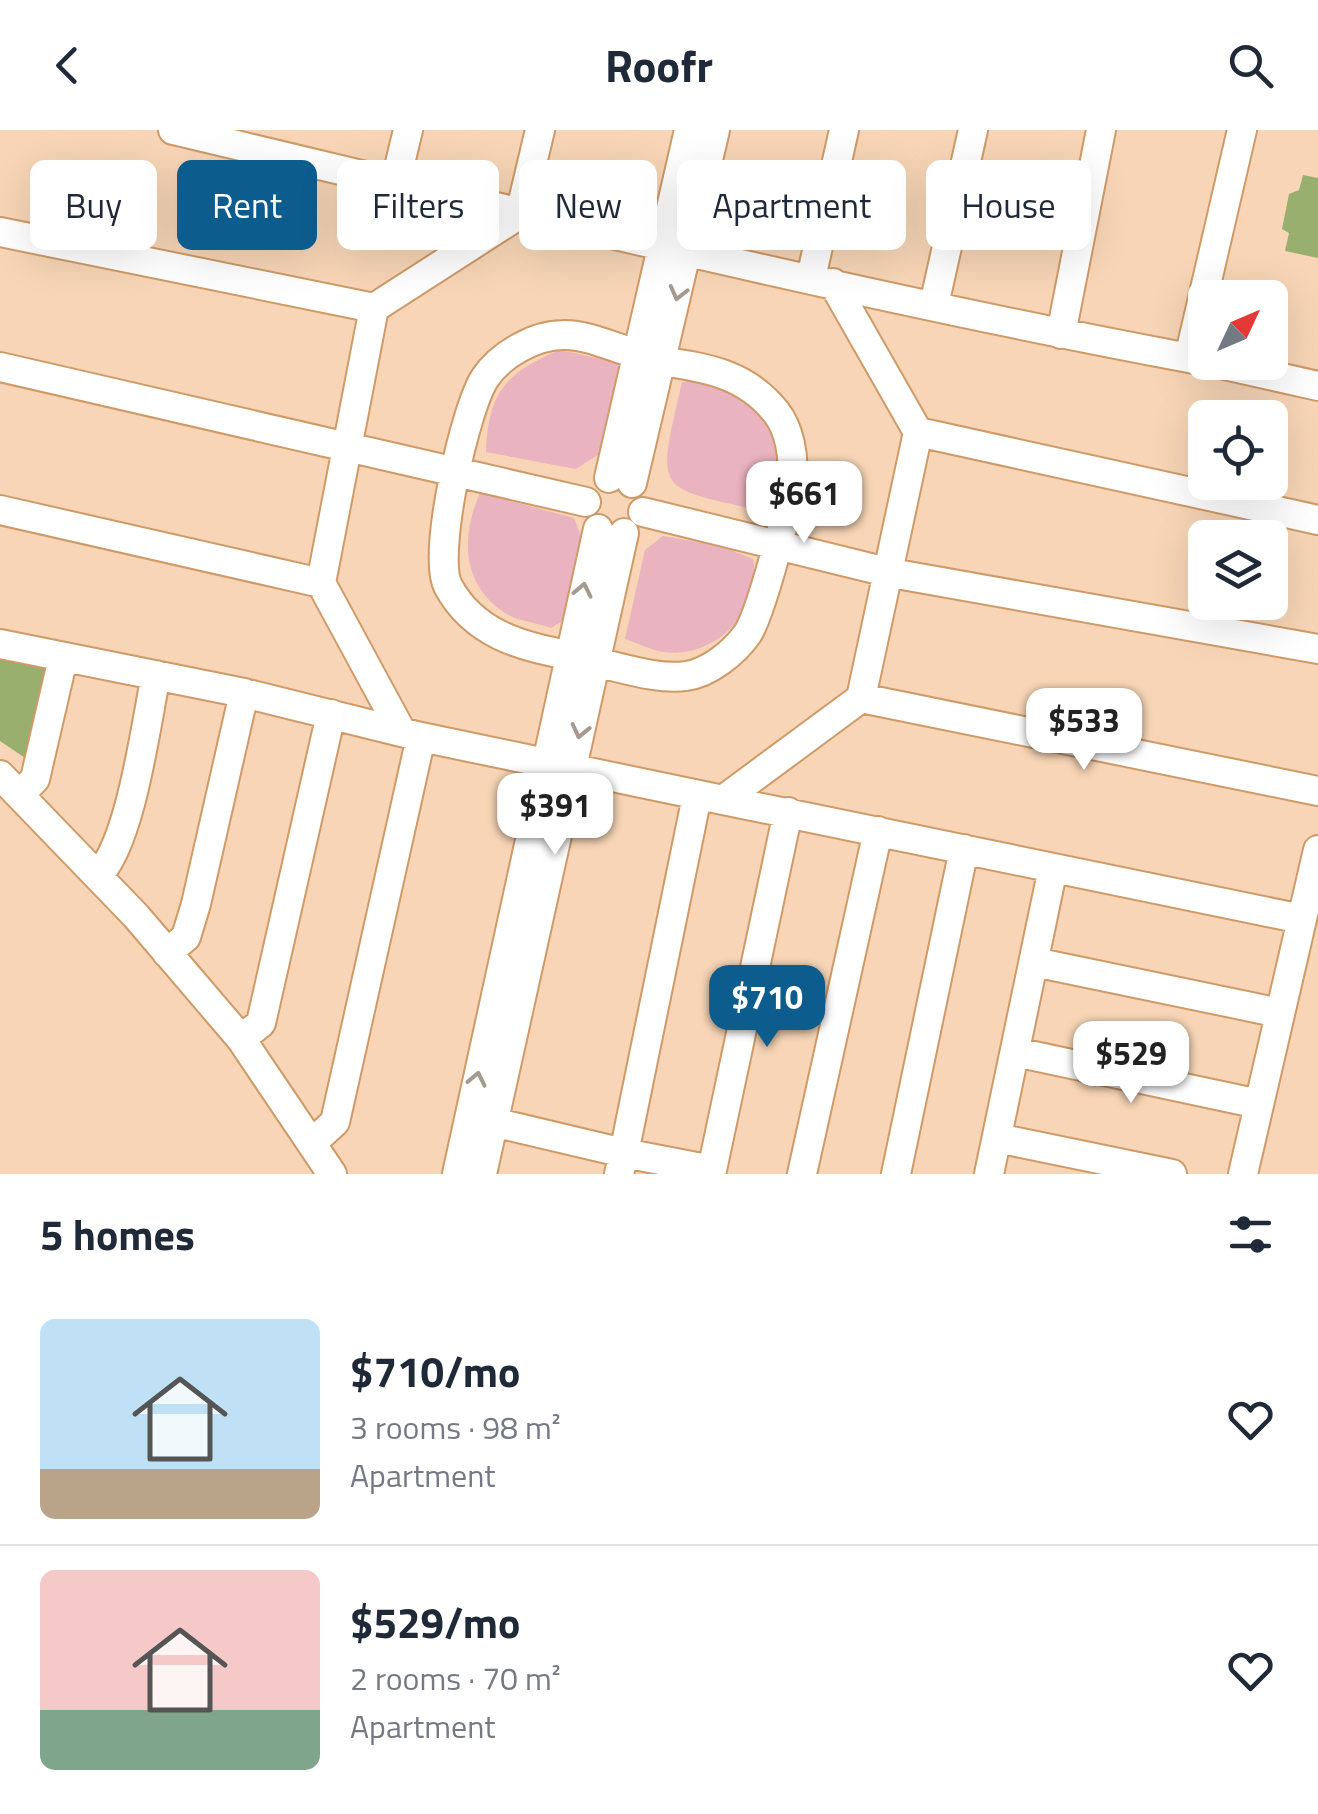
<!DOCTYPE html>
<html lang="en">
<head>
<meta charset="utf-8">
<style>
  :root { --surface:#fff; --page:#f2f2f3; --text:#1f2937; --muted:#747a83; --line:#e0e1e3; --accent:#0c5c8e }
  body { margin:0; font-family:"Titillium Web",sans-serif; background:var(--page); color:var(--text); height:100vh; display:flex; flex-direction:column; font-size:38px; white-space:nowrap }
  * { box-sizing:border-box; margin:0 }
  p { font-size:32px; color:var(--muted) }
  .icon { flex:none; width:55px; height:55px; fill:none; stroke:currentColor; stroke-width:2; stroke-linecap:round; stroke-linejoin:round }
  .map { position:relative; height:1044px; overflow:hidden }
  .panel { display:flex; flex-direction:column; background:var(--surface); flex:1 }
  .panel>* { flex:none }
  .top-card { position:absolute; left:30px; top:30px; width:1260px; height:90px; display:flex; gap:20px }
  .needle { width:65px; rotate:46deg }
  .tools { position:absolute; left:1188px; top:150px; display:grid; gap:20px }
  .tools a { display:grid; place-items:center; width:100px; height:100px; border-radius:15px; background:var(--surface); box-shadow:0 10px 40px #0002; font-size:50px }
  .price { position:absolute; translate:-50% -85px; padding:0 22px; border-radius:20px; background:#fff; color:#222; font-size:32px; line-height:65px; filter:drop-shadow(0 2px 5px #0008) }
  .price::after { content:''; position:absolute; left:50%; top:60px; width:30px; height:22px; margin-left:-15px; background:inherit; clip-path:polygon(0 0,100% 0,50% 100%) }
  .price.on { background:var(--accent); color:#fff }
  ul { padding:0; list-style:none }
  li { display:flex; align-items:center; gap:30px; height:250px; padding:0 40px }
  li+li { border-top:2px solid var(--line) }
  li span { display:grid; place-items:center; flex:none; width:280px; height:200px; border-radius:15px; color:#555 }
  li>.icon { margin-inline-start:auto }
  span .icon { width:120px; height:120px; fill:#fffc; stroke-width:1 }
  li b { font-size:42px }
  h2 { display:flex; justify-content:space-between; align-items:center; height:120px; padding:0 40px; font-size:42px }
  .chip { padding:0 35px; border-radius:15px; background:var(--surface); box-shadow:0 10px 40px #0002; font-size:35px; line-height:90px }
  .chip.on { background:var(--accent); color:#fff }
  header { display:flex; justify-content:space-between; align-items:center; height:130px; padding:0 40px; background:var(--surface); font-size:45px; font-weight:700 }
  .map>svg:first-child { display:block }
  .green { fill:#e9b3bf }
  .building { fill:#98af6d }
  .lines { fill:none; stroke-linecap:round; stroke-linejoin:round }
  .minor-casing { stroke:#cf9a67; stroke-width:32 }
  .minor { stroke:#fff; stroke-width:28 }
  .oneway { stroke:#a59a8f }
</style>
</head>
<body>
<header><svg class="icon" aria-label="back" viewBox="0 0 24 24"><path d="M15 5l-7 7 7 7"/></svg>Roofr<svg class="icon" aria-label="search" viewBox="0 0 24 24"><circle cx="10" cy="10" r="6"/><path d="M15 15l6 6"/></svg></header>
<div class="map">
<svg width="1318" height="1044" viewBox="0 0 1318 1044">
  <rect width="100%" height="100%" fill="#f7d5b6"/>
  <path class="green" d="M560,220L620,233L601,323L576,339L486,322C488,263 506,242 560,220Z
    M701,249C716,255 742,260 753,271C779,296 797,355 763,381C652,357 657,363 682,252Z
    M480,363L574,388L582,409L564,490L551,498C537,493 517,491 505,483C461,454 461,406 480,363Z
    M663,406L721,416L753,429C763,480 716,529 663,522C651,520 637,513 625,509L645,420Z"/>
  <path class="building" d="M1303,45L1318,48V128L1285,121L1289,103L1282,99L1289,64L1299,60Z
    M0,523L49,534L34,634L0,611Z"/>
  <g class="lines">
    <g class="minor-casing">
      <path id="minor" d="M173,0C510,80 848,164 1189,228
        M396,50L408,0
        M0,102L374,178L321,453L0,380
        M811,148L844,0
        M934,175L973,0
        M374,178L520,84L540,0
        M1061,204L1101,0
        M1204,231L1189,228L1242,0
        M1211,232L1318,256
        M0,237L586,372
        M918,302L1318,390
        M609,348L689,0
        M632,353L715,0
        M643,382L891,443L1318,519
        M321,453L400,599
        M0,514L244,563L421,607L723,670L861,568L918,302L833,153
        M569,525C521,517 473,503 448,456C432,425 465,278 485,248C500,225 535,205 563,205C586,204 615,218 637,224
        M595,532C623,538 658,550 686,546C709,543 735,522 748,503C761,482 790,375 792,348C794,327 790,300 776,282C746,244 707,238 661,231
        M861,568L1318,661
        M0,645L136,786L241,909L332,1044
        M21,663L35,649L63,528
        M723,670L1302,789
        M98,745C131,713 146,593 156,545
        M167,823L186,807L196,774L244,563
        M1034,832L1280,883
        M241,909L261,893L331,584
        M1015,922L1259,974
        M493,992L624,1023L697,666
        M997,1008L1172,1044
        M312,1013L335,992L421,607
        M457,1044L598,399
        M482,1044L624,403
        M619,1044L624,1023L712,1040L788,682
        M802,1044L878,701
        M896,1044L964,719
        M989,1044L1053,738
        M1243,1044L1318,720"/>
    </g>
    <use href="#minor" class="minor"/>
  </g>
  <defs><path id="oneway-chevron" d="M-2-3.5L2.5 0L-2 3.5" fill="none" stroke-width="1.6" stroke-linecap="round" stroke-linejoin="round" transform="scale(2.5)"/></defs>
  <g class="oneway">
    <use href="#oneway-chevron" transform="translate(678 163) rotate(104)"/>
    <use href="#oneway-chevron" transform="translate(583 460) rotate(-78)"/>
    <use href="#oneway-chevron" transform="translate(580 601) rotate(103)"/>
    <use href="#oneway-chevron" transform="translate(477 949) rotate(-78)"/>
  </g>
</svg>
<div class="tools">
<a><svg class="needle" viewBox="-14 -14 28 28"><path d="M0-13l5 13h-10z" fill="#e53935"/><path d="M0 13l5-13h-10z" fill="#747a83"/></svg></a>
<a><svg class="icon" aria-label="locate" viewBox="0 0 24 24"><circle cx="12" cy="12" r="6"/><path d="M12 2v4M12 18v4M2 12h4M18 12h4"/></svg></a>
<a><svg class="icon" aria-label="layers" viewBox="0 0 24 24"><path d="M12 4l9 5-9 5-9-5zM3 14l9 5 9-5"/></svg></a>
</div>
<b class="price" style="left:804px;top:416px">$661</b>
<b class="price" style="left:1084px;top:643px">$533</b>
<b class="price" style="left:555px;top:728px">$391</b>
<b class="price on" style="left:767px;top:920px">$710</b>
<b class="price" style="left:1131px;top:976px">$529</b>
<div class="top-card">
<a class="chip">Buy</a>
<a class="chip on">Rent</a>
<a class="chip">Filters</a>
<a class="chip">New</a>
<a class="chip">Apartment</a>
<a class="chip">House</a>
</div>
</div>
<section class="panel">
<h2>5 homes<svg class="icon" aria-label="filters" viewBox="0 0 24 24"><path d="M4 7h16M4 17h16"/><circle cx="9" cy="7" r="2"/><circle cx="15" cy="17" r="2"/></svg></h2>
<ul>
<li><span style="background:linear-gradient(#bfe0f5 75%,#b9a48a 0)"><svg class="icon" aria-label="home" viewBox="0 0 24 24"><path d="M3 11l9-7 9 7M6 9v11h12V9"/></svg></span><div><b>$710/mo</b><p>3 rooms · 98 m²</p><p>Apartment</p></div><svg class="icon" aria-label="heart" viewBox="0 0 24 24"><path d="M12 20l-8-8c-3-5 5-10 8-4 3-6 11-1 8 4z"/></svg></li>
<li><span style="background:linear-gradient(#f6c9c9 70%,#7fa58c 0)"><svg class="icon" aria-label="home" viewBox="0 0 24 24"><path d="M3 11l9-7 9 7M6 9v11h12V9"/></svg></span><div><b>$529/mo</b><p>2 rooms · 70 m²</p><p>Apartment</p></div><svg class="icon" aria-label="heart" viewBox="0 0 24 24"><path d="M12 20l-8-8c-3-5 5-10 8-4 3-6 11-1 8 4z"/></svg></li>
</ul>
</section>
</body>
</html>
